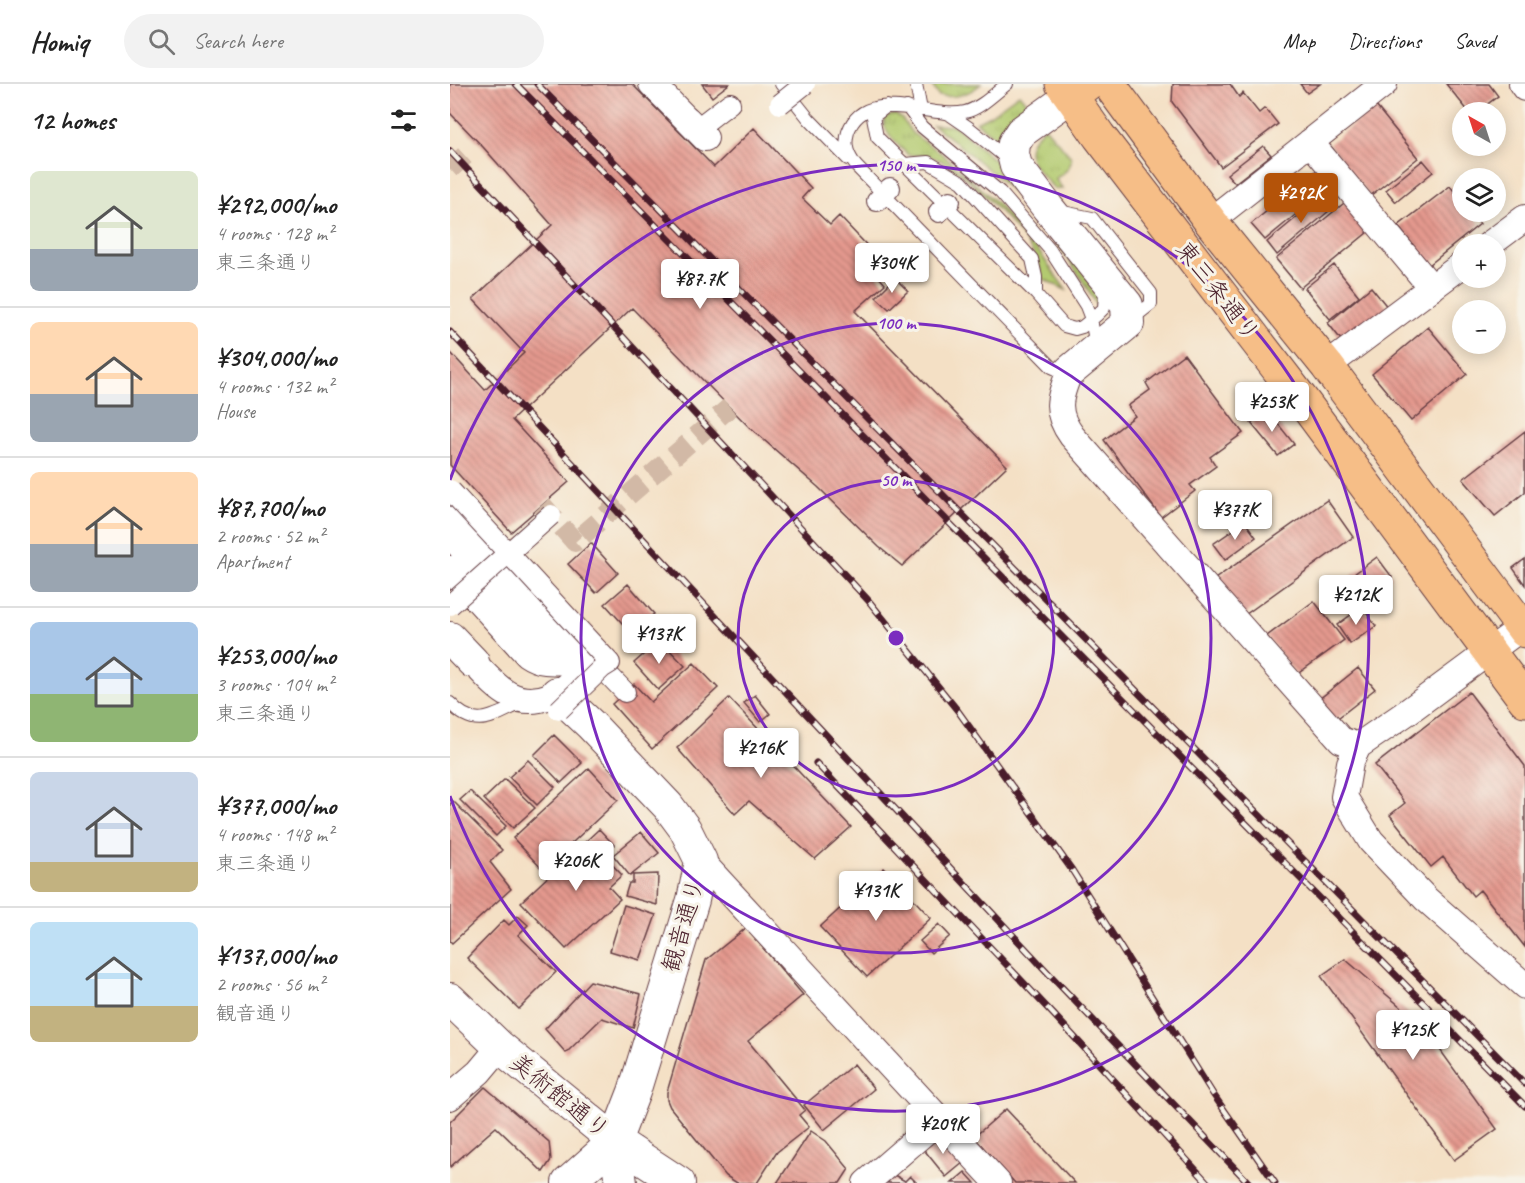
<!DOCTYPE html>
<html lang="en">
<head>
<meta charset="utf-8">
<style>
  :root { --surface:#fff; --page:#f2f2f2; --text:#222; --muted:#767676; --line:#e0e0e0; --accent:#b45309 }
  body { margin:0; font-family:Caveat,"Klee One",sans-serif; background:var(--page); color:var(--text); height:100vh; display:flex; flex-direction:column; font-size:22px; white-space:nowrap }
  * { box-sizing:border-box; margin:0 }
  p { font-size:20px; color:var(--muted) }
  .icon { flex:none; width:33px; height:33px; fill:none; stroke:currentColor; stroke-width:2; stroke-linecap:round; stroke-linejoin:round }
  .map { position:relative; flex:1; overflow:hidden }
  .drawer { display:flex; flex-direction:column; background:var(--surface); width:450px }
  .drawer>* { flex:none }
  .needle { width:39px; rotate:321deg }
  .tools { position:absolute; left:1002px; top:18px; display:grid; gap:12px }
  .tools a { display:grid; place-items:center; width:54px; height:54px; border-radius:50%; background:var(--surface); box-shadow:0 3px 15px #0003; font-size:30px }
  .price { position:absolute; translate:-50% -51px; padding:0 14px; border-radius:6px; background:#fff; color:#222; font-size:20px; line-height:39px; filter:drop-shadow(0 2px 3px #0008) }
  .price::after { content:''; position:absolute; left:50%; top:36px; width:18px; height:14px; margin-left:-9px; background:inherit; clip-path:polygon(0 0,100% 0,50% 100%) }
  .price.on { background:var(--accent); color:#fff }
  ul { padding:0; list-style:none }
  li { display:flex; align-items:center; gap:18px; height:150px; padding:0 30px }
  li+li { border-top:2px solid var(--line) }
  li span { display:grid; place-items:center; flex:none; width:168px; height:120px; border-radius:9px; color:#555 }
  li>.icon { margin-inline-start:auto }
  span .icon { width:72px; height:72px; fill:#fffc; stroke-width:1 }
  li b { font-size:26px }
  h2 { display:flex; justify-content:space-between; align-items:center; height:72px; padding:0 30px; font-size:26px }
  header { display:flex; align-items:center; gap:36px; box-sizing:border-box; height:84px; padding:0 30px; background:var(--surface); border-bottom:2px solid var(--line) }
  header strong { font-size:28px }
  nav { display:flex; gap:33px; margin-inline-start:auto; font-size:21px }
  .search { width:420px; height:54px; background:var(--page); display:flex; align-items:center; gap:15px; box-sizing:border-box; padding:0 21px; border-radius:33px; color:var(--muted); font-size:22px }
  main { display:flex; flex:1; min-height:0 }
  .map>svg:first-child { display:block }
  .grass { fill:url(#grass-tufts); stroke:#7e744d; stroke-width:1.5 }
  .building { fill:url(#building-back-hatch) }
  .lines { fill:none; stroke-linecap:round; stroke-linejoin:round }
  .pedestrian-tunnel { stroke:#d2b9a6; stroke-width:20; stroke-dasharray:20 10; stroke-linecap:butt }
  .service-casing { stroke:#643c42; stroke-width:14 }
  .pedestrian-casing { stroke:#643c42; stroke-width:22 }
  .minor-casing { stroke:#643c42; stroke-width:28 }
  .tertiary-casing { stroke:#643c42; stroke-width:34 }
  .primary-casing { stroke:#643c42; stroke-width:35 }
  .trunk-casing { stroke:#643c42; stroke-width:35 }
  .service { stroke:#fff; stroke-width:12 }
  .pedestrian { stroke:#fff; stroke-width:20 }
  .minor { stroke:#fff; stroke-width:26 }
  .tertiary { stroke:#fff; stroke-width:32 }
  .primary { stroke:#f6be87; stroke-width:33 }
  .trunk { stroke:#f6be87; stroke-width:33 }
  .rail-casing { stroke:#4a1f2b; stroke-width:7 }
  .rail { stroke:#f7f3e8; stroke-width:4.5; stroke-dasharray:14; stroke-linecap:butt }
  .pedestrian-bridge-casing { stroke:#643c42; stroke-width:22; stroke-linecap:butt }
  .pedestrian-bridge { stroke:#fff; stroke-width:20 }
  .ring { fill:none; stroke:#7b2cbf; stroke-width:3 }
  .labels { text-anchor:middle; dominant-baseline:central; stroke-width:6; stroke-linejoin:round; paint-order:stroke }
  .street-label { font-size:24px; fill:#4a1f2b; stroke:#f7f3e8 }
  .centre { fill:#7b2cbf; stroke:#f7f3e8; stroke-width:3 }
  .ring-label { font-size:18px; text-anchor:middle; font-weight:bold; fill:#7b2cbf; stroke:#f7f3e8; stroke-width:6; stroke-linejoin:round; paint-order:stroke }
</style>
</head>
<body>
<header>
<strong>Homiq</strong>
<div class="search"><svg class="icon" aria-label="search" viewBox="0 0 24 24"><circle cx="10" cy="10" r="6"/><path d="M15 15l6 6"/></svg>Search here</div>
<nav><a>Map</a><a>Directions</a><a>Saved</a></nav>
</header>
<main>
<section class="drawer">
<h2>12 homes<svg class="icon" aria-label="filters" viewBox="0 0 24 24"><path d="M4 7h16M4 17h16"/><circle cx="9" cy="7" r="2"/><circle cx="15" cy="17" r="2"/></svg></h2>
<ul>
<li><span style="background:linear-gradient(#dfe7d0 65%,#9aa5b1 0)"><svg class="icon" aria-label="home" viewBox="0 0 24 24"><path d="M3 11l9-7 9 7M6 9v11h12V9"/></svg></span><div><b>¥292,000/mo</b><p>4 rooms · 128 m²</p><p>東三条通り</p></div></li>
<li><span style="background:linear-gradient(#ffd9b3 60%,#9aa5b1 0)"><svg class="icon" aria-label="home" viewBox="0 0 24 24"><path d="M3 11l9-7 9 7M6 9v11h12V9"/></svg></span><div><b>¥304,000/mo</b><p>4 rooms · 132 m²</p><p>House</p></div></li>
<li><span style="background:linear-gradient(#ffd9b3 60%,#9aa5b1 0)"><svg class="icon" aria-label="home" viewBox="0 0 24 24"><path d="M3 11l9-7 9 7M6 9v11h12V9"/></svg></span><div><b>¥87,700/mo</b><p>2 rooms · 52 m²</p><p>Apartment</p></div></li>
<li><span style="background:linear-gradient(#a9c7e8 60%,#8fb573 0)"><svg class="icon" aria-label="home" viewBox="0 0 24 24"><path d="M3 11l9-7 9 7M6 9v11h12V9"/></svg></span><div><b>¥253,000/mo</b><p>3 rooms · 104 m²</p><p>東三条通り</p></div></li>
<li><span style="background:linear-gradient(#c9d6e8 75%,#c2b280 0)"><svg class="icon" aria-label="home" viewBox="0 0 24 24"><path d="M3 11l9-7 9 7M6 9v11h12V9"/></svg></span><div><b>¥377,000/mo</b><p>4 rooms · 148 m²</p><p>東三条通り</p></div></li>
<li><span style="background:linear-gradient(#bfe0f5 70%,#c2b280 0)"><svg class="icon" aria-label="home" viewBox="0 0 24 24"><path d="M3 11l9-7 9 7M6 9v11h12V9"/></svg></span><div><b>¥137,000/mo</b><p>2 rooms · 56 m²</p><p>観音通り</p></div></li>
</ul>
</section>
<div class="map">
<svg width="1075" height="1099" viewBox="0 0 1075 1099">
  <defs>
    <pattern id="grass-tufts" width="24" height="20" patternUnits="userSpaceOnUse" patternTransform="scale(1.5)"><rect width="24" height="20" fill="#b3ca6f"/><path d="M3 7l-1-3M5 7V3M7 7l1-3M15 17l-1-3M17 17v-4M19 17l1-3" fill="none" stroke="#9bad60"/></pattern>
    <pattern id="building-back-hatch" width="6" height="6" patternUnits="userSpaceOnUse" patternTransform="scale(1.5)"><rect width="6" height="6" fill="#e4998e"/><path d="M-1 5l2 2M0 0l6 6M5-1l2 2" fill="none" stroke="#bb7c74"/></pattern>
  </defs>
  <rect width="100%" height="100%" fill="#f7f3e8"/>
  <filter id="ink" filterUnits="userSpaceOnUse"><feTurbulence type="fractalNoise" baseFrequency=".0167" numOctaves="2"/><feDisplacementMap in="SourceGraphic" scale="12" xChannelSelector="R" yChannelSelector="G"/><feConvolveMatrix kernelMatrix="1 2 1 2 8 2 1 2 1" color-interpolation-filters="sRGB"/></filter>
  <filter id="wash" filterUnits="userSpaceOnUse"><feTurbulence type="fractalNoise" baseFrequency=".008" numOctaves="4" result="noise"/><feDisplacementMap in="SourceGraphic" scale="24" xChannelSelector="R" yChannelSelector="G"/><feGaussianBlur stdDeviation="1.35" result="paint"/><feColorMatrix in="noise" values="0 0 0 0 0 0 0 0 0 0 0 0 0 0 0 0 0 1.4 0 .05"/><feComposite in="paint" operator="in"/></filter>
  <g filter="url(#wash)">
    <rect width="100%" height="100%" fill="#f4e0c5"/>
    <path class="grass" d="M481,0H531C518,11 506,14 489,12Z
      M569,10L582,25L555,61L526,38L540,31Z
      M446,30L453,36L462,49L492,70L547,119L590,169L616,206L591,194C591,186 589,179 585,172C570,145 517,90 490,76C480,71 468,71 458,71C450,63 416,33 446,30Z
      M483,41L505,42L555,85L650,211L647,222C627,183 581,123 548,94C527,75 505,58 483,41Z
      M595,43L621,73C622,85 613,89 605,95L613,105H605C594,93 571,74 582,57C585,52 591,47 595,43Z"/>
    <g id="blocks">
      <path class="building" d="M0,0H182L264,83L304,44L361,104L352,114L380,141L389,132L427,172L417,180L435,200L405,227L557,382L452,482L429,463L368,403L299,343L182,224L62,336L119,398L61,448L0,381V268L35,306L74,269L23,215L102,141L33,63L0,29Z
        M252,0H279L262,13Z
        M723,0H780L789,13L793,9L809,29L815,24L828,40L771,83L722,18Z
        M850,0H870L857,9Z
        M996,0H1039L1048,12L1027,28H1019Z
        M926,22L968,74L920,112L879,60Z
        M813,62L821,71L785,99L777,90Z
        M973,76L983,88L946,118L936,106Z
        M867,86L880,102L815,156L801,140Z
        M1000,102L1012,117V128H1020L1030,140L979,181L948,142Z
        M876,109L886,121L827,171L817,158Z
        M899,115L923,144L850,204L826,175Z
        M884,181L909,212L880,235L855,204Z
        M445,194L458,207L439,225L426,213Z
        M921,203L943,230L899,266L878,239Z
        M978,243L1017,290L961,337L922,290Z
        M734,270L793,349L760,373L766,382L740,401L745,407L711,433L654,356L685,332L678,322L700,306L696,299Z
        M817,326L844,360L828,372L801,339Z
        M1075,347V408L1045,432L1013,395Z
        M877,416L903,453L792,533L765,495Z
        M795,438L806,453L775,476L763,460Z
        M141,459L168,489L146,509L118,480Z
        M927,473L942,493L905,518L892,499Z
        M1075,475V501L1063,484Z
        M178,500L204,530L181,549L155,520Z
        M864,517L894,556L846,591L817,552Z
        M912,523L926,542L900,560L887,541Z
        M210,556L235,582L208,606L184,579Z
        M244,579L268,604L202,665L162,620L184,600L201,618Z
        M908,584L925,605L884,637L868,616Z
        M1019,608L1075,682V863L1030,806L1023,812L993,773L981,783L940,731L955,719L925,681Z
        M305,611L320,630L310,638L294,619Z
        M279,614L401,743L365,775L299,717L285,730L227,664Z
        M104,651L132,679L111,699L84,671Z
        M78,676L105,703L87,721L59,693Z
        M139,684L168,716L93,786L63,754Z
        M55,695L85,724L63,744L34,715Z
        M20,707L56,742L46,752L10,716Z
        M3,717L52,766L40,778L61,805L2,859L0,857V720Z
        M149,745L164,761L153,771L172,791L159,803L170,815L116,865L71,818Z
        M191,748L209,769L180,792L163,771Z
        M434,784L481,834L417,893L370,843Z
        M208,790L207,821L175,812L179,799H183V791Z
        M174,821L206,831L190,876L160,867Z
        M68,832L78,841L68,851L106,888L69,925L17,874L54,836L59,841Z
        M489,840L500,852L481,869L470,857Z
        M296,844L353,911L298,957L355,1026L349,1031L359,1043L327,1068L307,1099H287L276,1092L220,1023L217,1016V1008L256,876Z
        M895,875L973,942L1047,1045L1004,1076L871,892Z
        M140,897L191,910L183,944L152,934L116,969L95,945Z
        M404,980L424,1005L374,1046L354,1021Z
        M35,1003L99,1058L101,1076L93,1088L46,1043L0,1083V1038Z
        M556,1025L625,1099H565L524,1053Z
        M361,1047L376,1057L399,1085L390,1099H327Z
        M482,1053L487,1059L494,1053L514,1078L496,1093L471,1062Z
        M515,1088L525,1099H502Z
        M444,1091L455,1097L460,1092L467,1099H437Z"/>
    </g>
  </g>
  <g filter="url(#ink)">
    <use href="#blocks" fill-opacity="0" stroke="#643c42" stroke-width="1.5"/>
    <g class="lines">
      <path class="pedestrian-tunnel" d="M0,85L21,66
        M92,421L125,458L280,323"/>
      <g class="service-casing">
        <path id="service" d="M331,0L359,35L398,75
          M466,0L471,26
          M557,0C544,10 531,24 515,28C480,36 415,0 398,48C394,62 398,71 406,82L602,283L611,287H619
          M437,22L423,33L427,53L586,210L614,242L625,245L632,243L647,231L654,224L655,209L653,202
          M457,23L472,43L550,108L600,166L636,222L641,235L646,262
          M499,30L518,43L560,77
          M455,80L478,78L512,98L582,175L586,193V210
          M608,127L642,134L701,209V220L682,235
          M0,619C26,647 42,632 72,619"/>
      </g>
      <g class="pedestrian-casing">
        <path id="pedestrian" d="M239,33L249,43L280,19
          M427,117L440,104
          M489,128L500,117
          M152,584L175,608"/>
      </g>
      <g class="minor-casing">
        <path id="minor" d="M202,0L255,54
          M1072,0L1075,4
          M860,58L982,204
          M760,137L934,0
          M1040,160L1075,134
          M877,282L1012,181
          M620,287C609,313 604,328 622,352L891,656L908,662
          M0,422L127,564L129,577L124,585
          M0,451L116,577
          M0,485L77,570C90,579 102,578 116,577L123,582L126,592C119,602 111,607 100,612C64,626 46,602 23,578
          M1075,541L956,629L908,662L900,679L894,713L921,757L976,815L1075,902
          M251,777L548,1099
          M0,1013L29,988L50,963
          M416,1099L490,1035"/>
      </g>
      <g class="tertiary-casing">
        <path id="tertiary" d="M620,287L678,239L677,221L598,124L566,82L563,70L564,59L571,48L621,12
          M0,554L23,578
          M107,609L140,640L218,722L235,745L251,777L243,816L184,1008L165,1057L118,1099
          M0,915L50,963L165,1057L229,1099
          M165,1057L171,1099"/>
      </g>
      <g class="primary-casing">
        <path id="primary" d="M659,0L760,137L877,282L1075,547
          M621,12L649,52L852,316L1075,616"/>
      </g>
      <g class="trunk-casing">
        <path id="trunk" d="M612,0L621,12L637,0"/>
      </g>
      <use href="#service" class="service"/>
      <use href="#pedestrian" class="pedestrian"/>
      <use href="#minor" class="minor"/>
      <use href="#tertiary" class="tertiary"/>
      <use href="#primary" class="primary"/>
      <use href="#trunk" class="trunk"/>
      <g class="rail-casing">
        <path id="rail" d="M66,0L1075,1022
          M87,0L1075,1000
          M0,67L418,516L508,627L622,786L763,1010L825,1099
          M0,248L601,892L799,1099
          M366,679L605,932L758,1099"/>
      </g>
      <use href="#rail" class="rail"/>
      <g class="pedestrian-bridge-casing">
        <path id="pedestrian-bridge" d="M330,20L355,0
          M0,406L160,579L152,584L109,626
          M0,521L101,431"/>
      </g>
      <use href="#pedestrian-bridge" class="pedestrian-bridge"/>
    </g>
  </g>
  <g class="ring">
    <circle cx="446" cy="554" r="158"/>
    <circle cx="446" cy="554" r="315"/>
    <path d="M0 396A473 473 0 1 1 0 712"/>
  </g>
  <g class="labels">
    <g class="street-label">
      <text transform="translate(768 207) rotate(52)">東三条通り</text>
      <text transform="translate(233 841) rotate(-74)">観音通り</text>
      <text transform="translate(110 1012) rotate(39)">美術館通り</text>
    </g>
  </g>
  <circle cx="446" cy="554" r="9" class="centre"/>
  <g class="ring-label">
    <text x="446" y="87">150 m</text>
    <text x="446" y="245">100 m</text>
    <text x="446" y="402">50 m</text>
  </g>
</svg>
<div class="tools">
<a><svg class="needle" viewBox="-14 -14 28 28"><path d="M0-13l5 13h-10z" fill="#e53935"/><path d="M0 13l5-13h-10z" fill="#767676"/></svg></a>
<a><svg class="icon" aria-label="layers" viewBox="0 0 24 24"><path d="M12 4l9 5-9 5-9-5zM3 14l9 5 9-5"/></svg></a>
<a>+</a>
<a>−</a>
</div>
<b class="price on" style="left:851px;top:140px">¥292K</b>
<b class="price" style="left:442px;top:210px">¥304K</b>
<b class="price" style="left:250px;top:226px">¥87.7K</b>
<b class="price" style="left:822px;top:349px">¥253K</b>
<b class="price" style="left:785px;top:457px">¥377K</b>
<b class="price" style="left:906px;top:542px">¥212K</b>
<b class="price" style="left:209px;top:581px">¥137K</b>
<b class="price" style="left:311px;top:695px">¥216K</b>
<b class="price" style="left:126px;top:808px">¥206K</b>
<b class="price" style="left:426px;top:838px">¥131K</b>
<b class="price" style="left:963px;top:977px">¥125K</b>
<b class="price" style="left:493px;top:1071px">¥209K</b>
</div>
</main>
</body>
</html>
